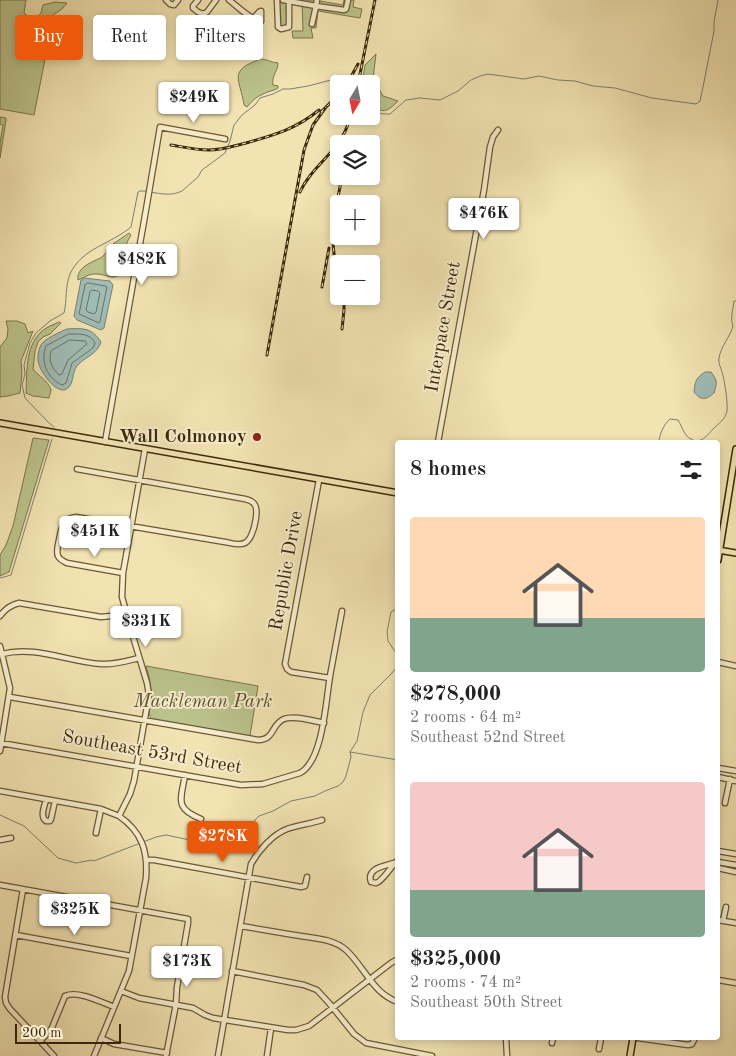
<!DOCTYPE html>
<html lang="en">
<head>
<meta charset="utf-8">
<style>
  :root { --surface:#fff; --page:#f2f2f2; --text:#222; --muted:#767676; --accent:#ea580c }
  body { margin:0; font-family:"Old Standard TT",serif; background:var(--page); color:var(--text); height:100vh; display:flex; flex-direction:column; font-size:19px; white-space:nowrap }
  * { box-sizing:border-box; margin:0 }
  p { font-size:16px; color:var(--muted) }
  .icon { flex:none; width:28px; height:28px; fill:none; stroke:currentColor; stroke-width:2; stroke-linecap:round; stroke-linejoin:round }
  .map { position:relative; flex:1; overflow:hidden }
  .side { position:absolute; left:395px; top:440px; width:325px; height:600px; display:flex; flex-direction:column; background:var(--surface); border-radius:5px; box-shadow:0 2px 8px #0003 }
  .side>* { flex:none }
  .guide { position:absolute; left:15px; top:15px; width:305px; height:45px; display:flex; gap:10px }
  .needle { width:32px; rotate:190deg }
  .tools { position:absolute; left:330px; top:75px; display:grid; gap:10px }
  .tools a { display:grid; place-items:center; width:50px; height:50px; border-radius:5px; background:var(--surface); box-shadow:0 2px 8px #0003; font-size:25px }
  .scale { position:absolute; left:15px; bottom:12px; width:106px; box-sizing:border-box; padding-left:5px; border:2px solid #3d290a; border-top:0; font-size:14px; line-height:18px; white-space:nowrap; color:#3d290a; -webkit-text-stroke:4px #f7edcd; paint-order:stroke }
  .price { position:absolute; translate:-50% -42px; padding:0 11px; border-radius:5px; background:#fff; color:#222; font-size:16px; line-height:32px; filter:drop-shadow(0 1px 2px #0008) }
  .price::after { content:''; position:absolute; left:50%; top:30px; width:15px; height:11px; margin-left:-8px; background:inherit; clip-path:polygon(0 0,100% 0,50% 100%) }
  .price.current { background:var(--accent); color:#fff }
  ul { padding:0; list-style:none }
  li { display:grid; align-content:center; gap:10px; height:265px; padding:0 15px }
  li span { display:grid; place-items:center; height:155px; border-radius:5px; color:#555 }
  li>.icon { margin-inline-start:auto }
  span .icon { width:90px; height:90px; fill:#fffc; stroke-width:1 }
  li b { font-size:21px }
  h2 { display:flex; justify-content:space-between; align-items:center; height:60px; padding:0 15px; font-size:21px }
  .chip { padding:0 18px; border-radius:5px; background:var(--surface); box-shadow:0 2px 8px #0003; font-size:18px; line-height:45px }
  .chip.current { background:var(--accent); color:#fff }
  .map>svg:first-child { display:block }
  .green { fill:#bbc38c; stroke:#7c764b }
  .water { fill:#9fbcb6; stroke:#788171 }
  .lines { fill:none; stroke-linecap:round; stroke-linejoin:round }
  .shore { stroke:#6e7260; stroke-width:1 }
  .stream { stroke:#788171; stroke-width:1 }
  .minor-casing { stroke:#6a5834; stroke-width:7 }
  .major-casing { stroke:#3d290a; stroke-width:8 }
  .minor { stroke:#f7edcd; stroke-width:4.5 }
  .major { stroke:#f2e3b2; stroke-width:5 }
  .rail-casing { stroke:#3d290a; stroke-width:3 }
  .rail { stroke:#f7edcd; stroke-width:1; stroke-dasharray:4; stroke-linecap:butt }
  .poi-dot { fill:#8f2418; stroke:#f7edcd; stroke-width:2 }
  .labels { text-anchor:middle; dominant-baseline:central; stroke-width:4; stroke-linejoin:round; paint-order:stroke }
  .street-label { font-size:19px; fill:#3d290a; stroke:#f7edcd }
  .poi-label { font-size:19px; font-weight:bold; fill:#3d290a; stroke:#f7edcd; text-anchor:end }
  .park-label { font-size:19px; font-style:italic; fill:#5c502a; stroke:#f7edcd }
</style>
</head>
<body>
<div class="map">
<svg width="736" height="1056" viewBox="0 0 736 1056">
  <rect width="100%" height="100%" fill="#f2e3b2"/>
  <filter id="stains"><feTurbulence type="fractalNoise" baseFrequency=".004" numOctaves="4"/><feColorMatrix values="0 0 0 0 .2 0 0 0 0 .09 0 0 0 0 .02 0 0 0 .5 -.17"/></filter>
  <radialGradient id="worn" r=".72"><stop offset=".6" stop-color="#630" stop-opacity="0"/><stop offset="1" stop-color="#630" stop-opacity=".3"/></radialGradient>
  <path class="green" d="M0,0H26L24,13L30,18L35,19L41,13L43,5L55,2L67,3L62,9L50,17L51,29L34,115L0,109Z
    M278,0H286L287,27H279Z
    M302,0H314L343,5L344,0H354L353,7L362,9L360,18L318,11L316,28H311L313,38H293L292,31H303Z
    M376,54L373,79L383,96L398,101C387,112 382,115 371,102V84H362L365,65Z
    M261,59C267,59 272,63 278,63C278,71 271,76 273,85L278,86V88C274,91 268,91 263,94C256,97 252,101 247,107L244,105C240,78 227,71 261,59Z
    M0,117L6,118V120L0,158V143L3,125L0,124Z
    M129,233L131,235L124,248L120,259L125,263V267C115,285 108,273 94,274C89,274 83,278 78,280C76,267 93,262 102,257C106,254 109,248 113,244C118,240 124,237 129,233Z
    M6,321H17L25,324L28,333L33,331L21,361L22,373L20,393L8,396L0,397V347L7,338L8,329Z
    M59,322L61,323L50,334L43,337L38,342L35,351L33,369C40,378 47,379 51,390L49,398L33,396L26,393C27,373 25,347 41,332C46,327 53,325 59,322Z
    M33,438L49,440L9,572L0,576V555L6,545L13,526Z
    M146,666L258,686L250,736L151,719C147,712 152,703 151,695C151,685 149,675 146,666Z"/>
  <path class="water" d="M84,278L110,281L113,285L104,328L101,330L77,320L74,316L81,280Z
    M67,329C84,328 92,328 101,342C97,355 84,357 77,366C72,372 74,383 68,388C58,397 41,373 39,364C37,359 38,350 41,345C44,339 60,332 67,329Z
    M705,372H711C718,381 717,383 714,393C706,400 701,401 694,392C695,381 696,378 705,372Z"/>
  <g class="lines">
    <path class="shore" d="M88,283L105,286L107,287L100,321L99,323L79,314L85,285Z
      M92,290L98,291L100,293L96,312L94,314L88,312L86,310L90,292Z
      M69,334C80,334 90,333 95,343L93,348L72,363L66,383L62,385C47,378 40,362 46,346Z
      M70,340L85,341L87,344L68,360L62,374L59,375C52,368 48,361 51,351Z"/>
    <path class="stream" d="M371,108L377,112L383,114H390L406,100L420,98L440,100L458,91L471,80L480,76L488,74L524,79L539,76L558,80L575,81L593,86L615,88L652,98L696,104L700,101L704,82L714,31V22L718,0
      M150,192C162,194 172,196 182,191L198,177L202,170L225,153L230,141L234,125L242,115L255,105L260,98L273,94L283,89H290L308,86L331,80L341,79L347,81L351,84
      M54,427L48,422L25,398L22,385L25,374L24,365L30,343L36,333L50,321L64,313C67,301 65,286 70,274C82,248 111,244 131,227L138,192L140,191H147
      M659,442C659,435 664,424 670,419L678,420C682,426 684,436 691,439C700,445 708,435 713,429C719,423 725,420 727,411C728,404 725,384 723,376C722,370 718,364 719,358C721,346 730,337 733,326C730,319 733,309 734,301H736
      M0,578L11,575L52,439
      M398,610H394L391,612L387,632L388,641L398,656
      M350,752L398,760
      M0,815L24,826L58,858L76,863L92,860L94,861L156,837L166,835L214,845L220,848L230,846L253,826L255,820L259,816L273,811L291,801L315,796L325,791L338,786L343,782L346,776L351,757L350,752L357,741L363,712L370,695L392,673L396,668L398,662"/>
    <g class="minor-casing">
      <path id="minor" d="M166,0L170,4L174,5L178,0
        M198,0L193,6V8L198,12L203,14L207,12L216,0
        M229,0C237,6 252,21 261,21V11L259,12L253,19
        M277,0L278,25V27L281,29L289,27V0
        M283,0L316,6L317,0
        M312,24L316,6L344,10L346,9L348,0
        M105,442L147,204L160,127L225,139
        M438,442L484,190L490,147L493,137L498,130
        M77,469L245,499C249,500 253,501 255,505C259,513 253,539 245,543C239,546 231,543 225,542L76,517C63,518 61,528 59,540C58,545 56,551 58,556C60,560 63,561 67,563L123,573
        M319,480L285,664L287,669L291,672L330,678
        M0,616C5,609 11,605 19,603L101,617L111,616L127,612
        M0,646L10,688L0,751
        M2,654C34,645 69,662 101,664C114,665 127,661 139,658
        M718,662L736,666
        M10,697L258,740C275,740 271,724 284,719C294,715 313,721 324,723
        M1,743L241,785L263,784L300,773C323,761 326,700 330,676C334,654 338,632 342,611
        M718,768L736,771
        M185,775C181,800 174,808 201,819
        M718,777L736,781
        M0,791L101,809L119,816
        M46,800C44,807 40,817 46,821H50L51,819L55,801
        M725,803L730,779
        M96,833L101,809
        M0,840L11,838
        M718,851L736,854
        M147,860H154L301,887L305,886L307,877
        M718,862L736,865
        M394,863C385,866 366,868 371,882C373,882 374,883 376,883C382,882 392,865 398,860
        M718,868L736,872
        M0,885L188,919V923L177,987L176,1004L166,1056
        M23,889L5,997L6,1003L10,1009L54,1056
        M718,920L736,923
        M723,921L726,907
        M241,926C258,929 276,932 294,935C311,938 333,938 346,950C364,966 373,994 398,1002
        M16,935L131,956
        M232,971L304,985L317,990L329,1003L354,1034L366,1043L432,1056
        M718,980L736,983
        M121,991L139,998L193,1008L205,1015L213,1018L288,1030H296L309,1026L391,963L398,959
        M101,1038L114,1044L167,1053
        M506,1038L507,1056
        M638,1038L688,1045L692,1044L695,1038
        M40,1041L51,1030L65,996C78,990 101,1002 114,1007
        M552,1043L553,1038
        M599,1049L601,1038
        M94,1056L129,971L146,878C148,851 142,832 119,816L130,794L134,781L149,695L147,683L134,640L122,597L123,573L145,449
        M218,1056L251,864C259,850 272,835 287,829C298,825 310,824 322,820
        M267,1056L271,1028"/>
    </g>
    <g class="major-casing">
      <path id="major" d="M0,423L398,493
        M718,550L736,553
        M718,560L736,449
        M630,1056L633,1038"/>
    </g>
    <use href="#minor" class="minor"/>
    <use href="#major" class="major"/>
    <g class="rail-casing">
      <path id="rail" d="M347,84L358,64
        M358,84L375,0
        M321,112L339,94
        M171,145C183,147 196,150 209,150C222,150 234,146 246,143C274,135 296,129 319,110
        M300,192C309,172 327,159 339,142C345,134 348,125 351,116
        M339,275C327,241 336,210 342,176
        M322,287L329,248
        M342,329L344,310V296
        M267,355L304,150L313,125L326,107"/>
    </g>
    <use href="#rail" class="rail"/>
  </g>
  <circle class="poi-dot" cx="257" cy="437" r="5"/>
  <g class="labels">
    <g class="street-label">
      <text transform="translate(444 327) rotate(-80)">Interpace Street</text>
      <text transform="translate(287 571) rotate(-80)">Republic Drive</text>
      <text transform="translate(152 753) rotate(10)">Southeast 53rd Street</text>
    </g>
    <g class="poi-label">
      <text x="247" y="437">Wall Colmonoy</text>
    </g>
    <g class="park-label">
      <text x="203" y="702">Mackleman Park</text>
    </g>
  </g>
  <rect width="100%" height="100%" filter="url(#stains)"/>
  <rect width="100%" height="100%" fill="url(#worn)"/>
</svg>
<div class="tools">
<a><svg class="needle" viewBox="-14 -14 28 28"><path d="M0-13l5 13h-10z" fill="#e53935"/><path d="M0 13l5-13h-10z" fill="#767676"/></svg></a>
<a><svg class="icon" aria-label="layers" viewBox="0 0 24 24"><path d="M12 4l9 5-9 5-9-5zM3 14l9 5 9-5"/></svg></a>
<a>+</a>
<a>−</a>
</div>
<div class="scale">200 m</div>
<b class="price" style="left:194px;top:124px">$249K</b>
<b class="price" style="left:484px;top:240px">$476K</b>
<b class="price" style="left:142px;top:286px">$482K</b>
<b class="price" style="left:95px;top:558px">$451K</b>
<b class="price" style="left:146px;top:648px">$331K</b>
<b class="price current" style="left:223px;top:863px">$278K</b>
<b class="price" style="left:75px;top:936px">$325K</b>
<b class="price" style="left:187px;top:988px">$173K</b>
<div class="guide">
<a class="chip current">Buy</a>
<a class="chip">Rent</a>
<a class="chip">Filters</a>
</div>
<section class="side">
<h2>8 homes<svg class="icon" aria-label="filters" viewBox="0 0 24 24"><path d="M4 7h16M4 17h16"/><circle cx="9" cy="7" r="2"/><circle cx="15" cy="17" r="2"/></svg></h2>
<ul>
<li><span style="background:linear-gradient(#ffd9b3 65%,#7fa58c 0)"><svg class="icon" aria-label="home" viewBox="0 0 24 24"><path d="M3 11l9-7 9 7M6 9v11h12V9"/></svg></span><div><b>$278,000</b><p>2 rooms · 64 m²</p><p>Southeast 52nd Street</p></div></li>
<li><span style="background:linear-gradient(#f6c9c9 70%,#7fa58c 0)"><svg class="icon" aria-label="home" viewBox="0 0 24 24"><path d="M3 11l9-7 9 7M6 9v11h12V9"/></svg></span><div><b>$325,000</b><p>2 rooms · 74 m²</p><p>Southeast 50th Street</p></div></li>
</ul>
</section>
</div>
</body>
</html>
